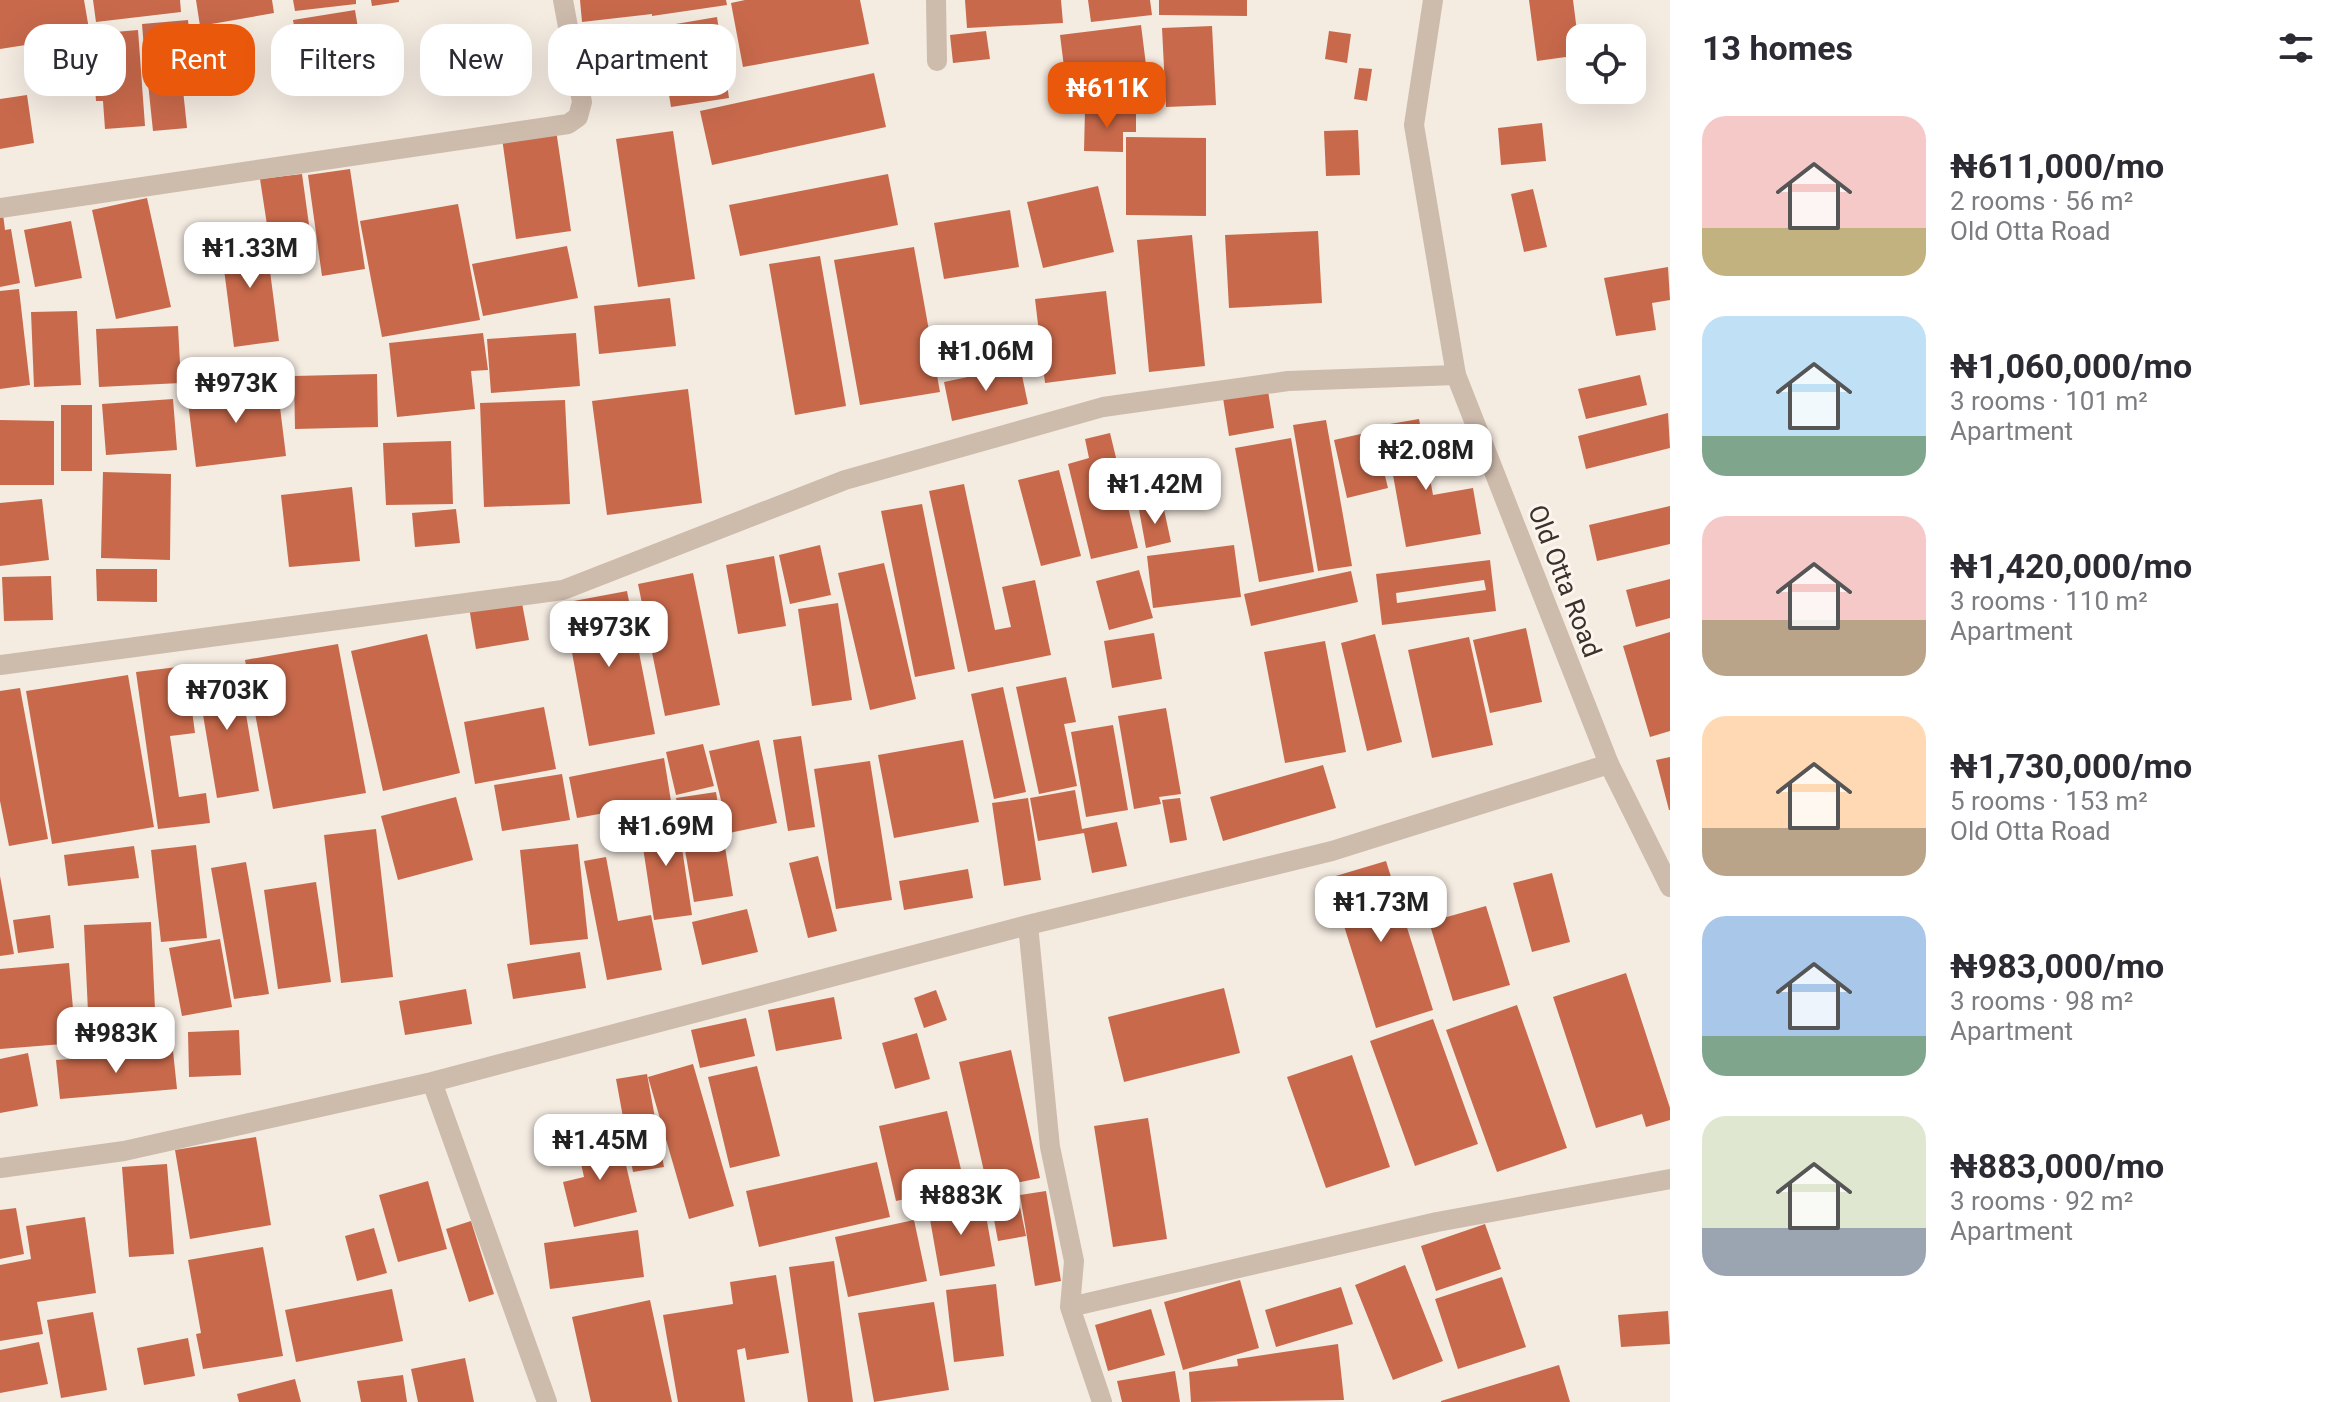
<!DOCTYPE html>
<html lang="en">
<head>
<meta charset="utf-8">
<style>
  :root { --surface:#fff; --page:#f7f7f7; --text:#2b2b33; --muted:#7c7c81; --accent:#ea580c }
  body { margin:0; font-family:Roboto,sans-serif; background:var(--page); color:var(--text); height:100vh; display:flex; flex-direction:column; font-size:30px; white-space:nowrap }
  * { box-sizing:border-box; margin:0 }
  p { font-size:26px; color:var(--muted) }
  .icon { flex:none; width:44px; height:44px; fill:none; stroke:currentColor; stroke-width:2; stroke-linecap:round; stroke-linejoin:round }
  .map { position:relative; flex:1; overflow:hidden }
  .panel { display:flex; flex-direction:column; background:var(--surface); width:680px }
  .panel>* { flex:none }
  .hud { position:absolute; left:24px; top:24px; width:760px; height:72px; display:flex; gap:16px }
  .fabs { position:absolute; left:1566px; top:24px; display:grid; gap:16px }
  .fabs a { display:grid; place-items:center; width:80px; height:80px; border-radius:16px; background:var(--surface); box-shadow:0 8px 32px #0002; font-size:40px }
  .price { position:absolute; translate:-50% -68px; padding:0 18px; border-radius:16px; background:#fff; color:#222; font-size:26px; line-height:52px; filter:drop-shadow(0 2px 4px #0008) }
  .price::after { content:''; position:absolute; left:50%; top:48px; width:24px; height:18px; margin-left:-12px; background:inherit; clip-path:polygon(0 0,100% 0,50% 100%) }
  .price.on { background:var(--accent); color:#fff }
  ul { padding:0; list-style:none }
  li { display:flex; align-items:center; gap:24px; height:200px; padding:0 32px }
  li span { display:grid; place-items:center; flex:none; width:224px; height:160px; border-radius:24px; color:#555 }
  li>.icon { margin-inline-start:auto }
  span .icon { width:96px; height:96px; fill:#fffc; stroke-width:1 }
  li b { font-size:34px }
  h2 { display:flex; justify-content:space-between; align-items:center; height:96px; padding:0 32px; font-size:34px }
  .tag { padding:0 28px; border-radius:24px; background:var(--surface); box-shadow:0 8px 32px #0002; font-size:28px; line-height:72px }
  .tag.on { background:var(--accent); color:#fff }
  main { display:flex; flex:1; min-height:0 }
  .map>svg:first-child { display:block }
  .building { fill:#c8694b; fill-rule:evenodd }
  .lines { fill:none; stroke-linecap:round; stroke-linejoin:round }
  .minor { stroke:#cdbbac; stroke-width:20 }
  .tertiary { stroke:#cdbbac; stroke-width:20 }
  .labels { text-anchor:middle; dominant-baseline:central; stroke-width:6; stroke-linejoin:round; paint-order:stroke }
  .street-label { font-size:26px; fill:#3b302b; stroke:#fbf5ee }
</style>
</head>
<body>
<main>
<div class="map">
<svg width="1670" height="1402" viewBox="0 0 1670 1402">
  <rect width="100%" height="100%" fill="#f4ebe1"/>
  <path class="building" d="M0,0H84L90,35L0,49Z
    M93,0H180L181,12L96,22Z
    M196,0H272L274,13L200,26Z
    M293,0H356V4L295,11Z
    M371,0H399V2L372,6Z
    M580,0H726L727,5L652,16V14L582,22Z
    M745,0H860L869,44L743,67L731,3Z
    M965,0H1061L1063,23L967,28Z
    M1088,0H1150L1152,15L1091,22Z
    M1159,0H1247V16L1159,15Z
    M1529,0H1573L1580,55L1537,61Z
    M355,10L366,77L304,87L293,20Z
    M717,17L729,98L671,107L658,27Z
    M188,20L191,50L167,52L170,72L146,74L142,24Z
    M1141,25L1148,81L1067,91L1060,35Z
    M1212,26L1216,105L1166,107L1162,28Z
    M138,30L145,126L105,129L103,101H96L91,34Z
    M986,31L990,59L953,63L950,35Z
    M1329,31L1351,34L1347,63L1325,59Z
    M1359,68L1372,69L1367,101L1354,99Z
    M874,73L886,127L712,165L700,111Z
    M182,80L187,128L153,131L148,83Z
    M27,95L34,143L0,149V99Z
    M1085,110L1136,112V132H1123V152L1084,151Z
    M1542,123L1546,161L1501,165L1498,128Z
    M556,130L571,231L516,239L502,138Z
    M1358,130L1360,175L1326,176L1324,131Z
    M673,131L695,279L638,287L616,139Z
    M1126,137L1206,138V216L1126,215Z
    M350,169L365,269L322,276L308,175Z
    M302,174L310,232L269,238L260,179Z
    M888,174L898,225L740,256L729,205Z
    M1098,186L1114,252L1043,268L1027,202Z
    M1533,189L1547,247L1524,252L1511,194Z
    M147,198L171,307L116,319L92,210Z
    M458,204L480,320L382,337L360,221Z
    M1010,210L1019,267L944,279L934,223Z
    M0,214H3L5,230L11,229L20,283L0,287Z
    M71,221L82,278L35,287L24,230Z
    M1318,231L1322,303L1229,308L1225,235Z
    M265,232L279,341L234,347L220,238Z
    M1192,235L1205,366L1149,372L1137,240Z
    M567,246L578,298L483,316L472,264Z
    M914,247L940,392L860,405L834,260Z
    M820,256L846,406L795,415L769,264Z
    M1668,267L1670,300L1652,303L1656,330L1616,336L1604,278Z
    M19,289L30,385L0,389V291Z
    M1106,291L1116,374L1045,383L1035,299Z
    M670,298L676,346L599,354L594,306Z
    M77,311L81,385L34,387L31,312Z
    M178,326L181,383L99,387L96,329Z
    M483,333L488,370L471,371L475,409L397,417L389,343Z
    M576,333L580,386L491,393L487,339Z
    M1020,366L1028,404L952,421L944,382Z
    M377,374L378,427L295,429L294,376Z
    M1640,375L1647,405L1586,419L1578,389Z
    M277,383L286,456L196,467L187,394Z
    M688,389L702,503L607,515L592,401Z
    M1268,391L1274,428L1229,436L1223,398Z
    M173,399L177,450L106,455L102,404Z
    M565,400L570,504L484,507L480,403Z
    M61,405H92V471H61Z
    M1668,413L1670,448L1586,469L1578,436Z
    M1419,419L1433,495L1473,488L1481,534L1406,547L1384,425Z
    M0,420L54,421V485H0Z
    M1326,420L1352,566L1318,571L1293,425Z
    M1374,431L1388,488L1347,498L1334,440Z
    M1110,433L1138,548L1091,559L1068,464L1089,458L1085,439Z
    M1291,438L1314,572L1259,582L1235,448Z
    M451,441L453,504L386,505L383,443Z
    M1059,470L1081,556L1041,566L1018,480Z
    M103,472L171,474L170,560L101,558Z
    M964,484L995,630L1011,627L1002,587L1035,580L1051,655L968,672L929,491Z
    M352,487L360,561L289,567L281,495Z
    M42,499L49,560L0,566V503Z
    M922,504L955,669L915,677L881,511Z
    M1163,505L1171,542L1146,548L1139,510Z
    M1670,506V544L1597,561L1589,525Z
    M456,509L460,543L415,547L412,513Z
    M820,545L831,595L790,604L779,555Z
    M1234,545L1241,597L1153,608L1147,556Z
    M774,556L786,626L738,634L726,565Z
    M1490,560L1496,611L1382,625L1376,574ZM1484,580L1486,590L1397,603L1396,593Z
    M884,563L916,699L870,710L838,573Z
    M96,569H157V602L97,601Z
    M1139,570L1153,618L1109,630L1096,581Z
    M1351,571L1358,602L1251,626L1244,594Z
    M693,573L720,705L665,716L638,584Z
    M51,576L53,620L4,621L2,577Z
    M1670,579V618L1636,627L1626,590Z
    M627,591L655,734L589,746L563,603Z
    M521,598L529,640L476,649L469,607Z
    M838,603L852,700L812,706L798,609Z
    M1526,628L1542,702L1490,713L1473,640Z
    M1670,632V731L1650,737L1623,646Z
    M1154,633L1162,679L1112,688L1104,641Z
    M427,634L460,773L383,791L351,651Z
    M1375,634L1402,742L1367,751L1341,643Z
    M1469,637L1493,745L1432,758L1408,650Z
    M1325,641L1346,752L1285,763L1264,652Z
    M338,644L366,793L273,809L245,660Z
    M186,666L195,733L170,736L179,797L206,793L210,823L158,829L136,672Z
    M238,667L259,791L217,798L196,673Z
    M128,675L154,827L52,844L26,691Z
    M1066,677L1076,722L1064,724L1077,786L1039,794L1016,687Z
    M1003,687L1026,792L994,799L971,694Z
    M20,688L48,839L9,846L0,801V691Z
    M544,707L556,769L475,784L464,722Z
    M1166,708L1181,794L1159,797L1161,804L1134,809L1118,716Z
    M1113,725L1128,810L1086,817L1071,732Z
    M801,736L815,827L788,831L773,740Z
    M759,740L777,823L729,833L709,751Z
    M963,740L979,822L894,838L878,755Z
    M703,744L714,786L676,795L666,752Z
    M1670,757V810H1669L1656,760Z
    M664,758L671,801L577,818L569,777Z
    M870,761L892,900L836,909L814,769Z
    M1323,765L1336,808L1223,841L1210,797Z
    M562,774L570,820L502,831L494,785Z
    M1075,790L1082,829L1117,822L1127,866L1092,873L1084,833L1038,841L1030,798Z
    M716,792L733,896L694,902L676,798Z
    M456,797L473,860L398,880L381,816Z
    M1028,798L1041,880L1004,886L992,803Z
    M1180,798L1187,840L1170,843L1162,800Z
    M677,815L692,915L654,920L639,821Z
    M376,829L393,977L341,983L324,835Z
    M578,844L588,939L530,945L520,850Z
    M196,845L207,938L161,942L151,850Z
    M134,846L139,878L68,886L64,855Z
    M818,856L837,931L808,938L789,863Z
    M606,857L618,921L651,915L662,970L607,980L584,861Z
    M1386,861L1433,1010L1376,1028L1329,878Z
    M246,862L269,994L234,999L211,868Z
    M968,869L973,898L904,910L899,881Z
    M1552,873L1570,942L1532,952L1513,883Z
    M0,876L14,954L0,956Z
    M316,882L331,982L278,989L264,890Z
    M1486,906L1510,985L1453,1001L1429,922Z
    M747,909L758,952L702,965L692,922Z
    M50,915L54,948L18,953L13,920Z
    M151,922L156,1031L89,1034L84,925Z
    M220,939L232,1007L182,1016L169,948Z
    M580,952L586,988L513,999L507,964Z
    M69,963L76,1043L0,1049V969Z
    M1626,973L1670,1108V1120L1646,1127L1642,1114L1596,1128L1553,997Z
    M1224,988L1240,1053L1124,1082L1108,1017Z
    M466,989L472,1024L405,1035L399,1001Z
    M936,990L947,1020L924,1028L914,998Z
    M834,997L842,1039L776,1051L768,1010Z
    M1517,1005L1567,1148L1497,1172L1446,1030Z
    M746,1018L755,1056L700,1068L691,1030Z
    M1433,1019L1478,1144L1415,1166L1370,1041Z
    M239,1030L241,1075L189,1077L188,1032Z
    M917,1033L930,1079L895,1089L882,1043Z
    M1011,1050L1040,1178L988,1189L959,1062Z
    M173,1051L177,1089L60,1099L56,1060Z
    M28,1053L38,1106L0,1113V1059Z
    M1352,1055L1390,1167L1326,1188L1287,1077Z
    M693,1064L734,1206L689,1219L648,1077Z
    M757,1066L780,1156L730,1168L708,1077Z
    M647,1074L664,1167L633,1172L616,1079Z
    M947,1111L965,1186L896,1201L879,1126Z
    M1148,1118L1167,1239L1113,1247L1094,1126Z
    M618,1131L637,1212L574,1227L563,1182L584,1177L576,1141Z
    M256,1137L271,1225L190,1239L175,1150Z
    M877,1162L890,1217L759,1247L746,1191Z
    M167,1164L174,1254L129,1257L122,1167Z
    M428,1181L447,1249L398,1262L379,1195Z
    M1046,1191L1061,1281L1035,1286L1020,1195Z
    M1017,1193L1026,1236L998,1241L990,1198Z
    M983,1199L995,1266L940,1276L928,1208Z
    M16,1208L24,1254L0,1259V1210Z
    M85,1217L96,1293L37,1302L43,1334L0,1341V1265L31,1259L26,1226Z
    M914,1220L927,1281L848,1297L835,1237Z
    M471,1221L494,1294L469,1302L446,1229Z
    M1485,1224L1501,1269L1436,1291L1421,1246Z
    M374,1228L387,1273L357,1281L345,1236Z
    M638,1230L644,1277L550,1289L544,1243Z
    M263,1247L283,1356L203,1369L196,1334L201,1333L188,1260Z
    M834,1261L853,1402H808L789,1267Z
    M1405,1265L1443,1361L1393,1380L1355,1285Z
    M776,1275L789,1353L747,1360L745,1348L737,1350L745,1402H678L663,1315L733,1304L730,1282Z
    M1502,1277L1526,1347L1458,1369L1435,1299Z
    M1240,1280L1259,1348L1183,1370L1164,1302Z
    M996,1284L1004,1356L954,1362L946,1290Z
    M1341,1287L1353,1324L1276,1347L1265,1310Z
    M392,1289L403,1341L296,1362L285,1310Z
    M650,1300L672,1402H591L572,1317Z
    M934,1302L949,1390L874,1402L858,1313Z
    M1151,1309L1165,1355L1108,1371L1095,1325Z
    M1668,1311L1670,1344L1621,1347L1618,1315Z
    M93,1312L107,1390L61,1398L47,1320Z
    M188,1338L195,1376L144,1385L137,1348Z
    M39,1342L48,1384L0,1393V1350Z
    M1338,1344L1344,1400L1191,1402L1189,1372L1238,1366L1237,1359Z
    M465,1358L474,1402H418L411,1369Z
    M1559,1365L1570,1402H1441V1401Z
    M1175,1371L1180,1402H1122L1117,1381Z
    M403,1375L407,1402H361L357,1381Z
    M295,1379L301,1402H239L237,1394Z"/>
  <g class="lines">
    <path class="minor" d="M936,0L937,61
      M0,208L568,124L578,117L582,102L563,0
      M0,665L563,590L845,480L1103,407L1288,381L1456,375
      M1028,925L1050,1147L1074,1261L1070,1307L1102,1402
      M432,1082L547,1402
      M0,1168L124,1151L432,1082L1028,925L1332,851L1609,764
      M1070,1307L1437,1222L1670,1179"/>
    <path class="tertiary" d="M1433,0L1414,125L1456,375L1609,764L1670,887"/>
  </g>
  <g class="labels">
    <g class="street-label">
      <text transform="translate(1565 581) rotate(69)">Old Otta Road</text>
    </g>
  </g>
</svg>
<div class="fabs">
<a><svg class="icon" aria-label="locate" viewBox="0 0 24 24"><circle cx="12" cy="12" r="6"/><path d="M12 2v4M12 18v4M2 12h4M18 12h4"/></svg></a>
</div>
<b class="price on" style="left:1107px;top:130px">₦611K</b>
<b class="price" style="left:250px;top:290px">₦1.33M</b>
<b class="price" style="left:986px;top:393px">₦1.06M</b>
<b class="price" style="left:236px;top:425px">₦973K</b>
<b class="price" style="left:1426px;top:492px">₦2.08M</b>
<b class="price" style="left:1155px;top:526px">₦1.42M</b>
<b class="price" style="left:609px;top:669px">₦973K</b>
<b class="price" style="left:227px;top:732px">₦703K</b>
<b class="price" style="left:666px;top:868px">₦1.69M</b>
<b class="price" style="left:1381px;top:944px">₦1.73M</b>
<b class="price" style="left:116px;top:1075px">₦983K</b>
<b class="price" style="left:600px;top:1182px">₦1.45M</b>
<b class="price" style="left:961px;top:1237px">₦883K</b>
<div class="hud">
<a class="tag">Buy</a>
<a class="tag on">Rent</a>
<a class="tag">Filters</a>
<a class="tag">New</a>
<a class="tag">Apartment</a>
</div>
</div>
<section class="panel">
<h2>13 homes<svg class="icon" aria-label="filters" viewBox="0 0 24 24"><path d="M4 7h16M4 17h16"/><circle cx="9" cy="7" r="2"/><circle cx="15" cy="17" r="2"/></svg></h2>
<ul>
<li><span style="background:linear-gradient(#f6c9c9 70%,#c2b280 0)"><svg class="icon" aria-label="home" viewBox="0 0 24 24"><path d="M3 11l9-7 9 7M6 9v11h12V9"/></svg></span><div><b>₦611,000/mo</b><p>2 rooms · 56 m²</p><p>Old Otta Road</p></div></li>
<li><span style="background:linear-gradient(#bfe0f5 75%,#7fa58c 0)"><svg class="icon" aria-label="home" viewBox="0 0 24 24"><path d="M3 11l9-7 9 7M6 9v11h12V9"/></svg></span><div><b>₦1,060,000/mo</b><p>3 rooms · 101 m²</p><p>Apartment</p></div></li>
<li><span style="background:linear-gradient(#f6c9c9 65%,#b9a48a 0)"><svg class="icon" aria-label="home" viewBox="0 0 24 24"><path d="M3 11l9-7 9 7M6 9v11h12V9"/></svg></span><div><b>₦1,420,000/mo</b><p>3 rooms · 110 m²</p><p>Apartment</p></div></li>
<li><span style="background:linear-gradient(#ffd9b3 70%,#b9a48a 0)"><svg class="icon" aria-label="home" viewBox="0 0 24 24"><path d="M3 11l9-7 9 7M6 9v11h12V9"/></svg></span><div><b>₦1,730,000/mo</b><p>5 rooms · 153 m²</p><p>Old Otta Road</p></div></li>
<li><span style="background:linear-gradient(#a9c7e8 75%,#7fa58c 0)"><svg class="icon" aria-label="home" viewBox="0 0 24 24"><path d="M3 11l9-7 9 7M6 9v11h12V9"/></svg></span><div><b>₦983,000/mo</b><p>3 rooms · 98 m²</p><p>Apartment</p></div></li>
<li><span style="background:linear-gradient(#dfe7d0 70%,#9aa5b1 0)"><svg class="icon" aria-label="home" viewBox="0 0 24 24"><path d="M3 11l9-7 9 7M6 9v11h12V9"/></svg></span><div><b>₦883,000/mo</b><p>3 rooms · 92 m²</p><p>Apartment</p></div></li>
</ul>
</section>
</main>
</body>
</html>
